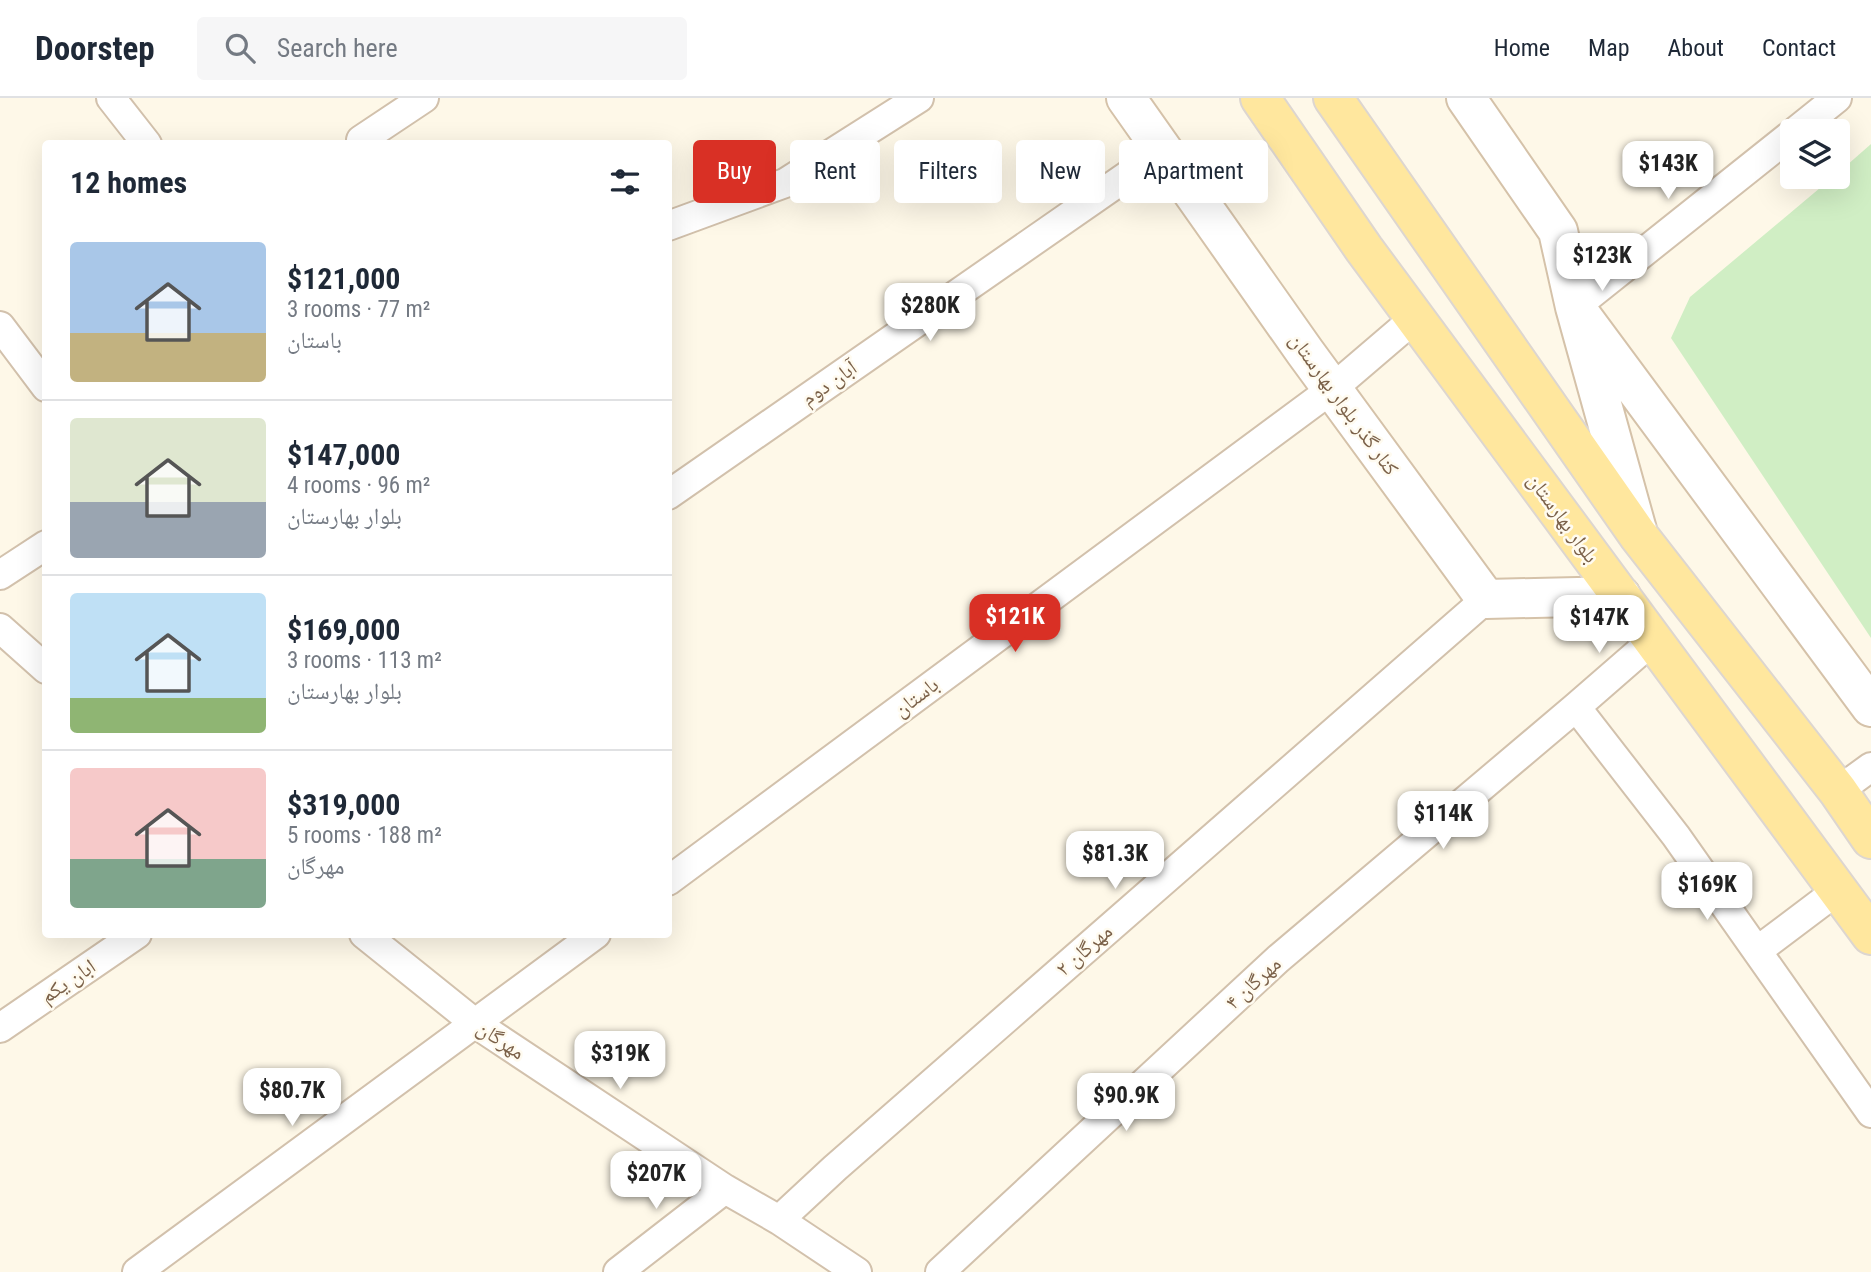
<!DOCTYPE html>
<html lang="en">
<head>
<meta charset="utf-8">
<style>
  :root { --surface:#fff; --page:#f6f6f7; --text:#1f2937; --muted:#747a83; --line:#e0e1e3; --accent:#d93025 }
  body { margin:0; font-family:"Roboto Condensed","Noto Naskh Arabic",sans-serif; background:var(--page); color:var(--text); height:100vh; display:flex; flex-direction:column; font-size:26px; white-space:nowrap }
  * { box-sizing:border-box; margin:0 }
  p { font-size:23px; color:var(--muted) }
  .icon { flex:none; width:38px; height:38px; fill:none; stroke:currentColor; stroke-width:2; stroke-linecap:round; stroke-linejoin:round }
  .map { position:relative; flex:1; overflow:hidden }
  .panel { position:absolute; left:42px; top:42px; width:630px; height:798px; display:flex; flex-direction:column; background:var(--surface); border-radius:7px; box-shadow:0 7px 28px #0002 }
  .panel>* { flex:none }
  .hud { position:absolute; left:693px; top:42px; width:665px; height:63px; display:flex; gap:14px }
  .controls { position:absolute; left:1780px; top:21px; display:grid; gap:14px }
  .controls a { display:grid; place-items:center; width:70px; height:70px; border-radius:7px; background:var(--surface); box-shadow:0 7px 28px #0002; font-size:35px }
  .price { position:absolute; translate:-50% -60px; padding:0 16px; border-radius:14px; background:#fff; color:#222; font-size:23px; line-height:46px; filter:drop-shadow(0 2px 4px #0008) }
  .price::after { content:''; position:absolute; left:50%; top:42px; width:21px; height:16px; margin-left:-10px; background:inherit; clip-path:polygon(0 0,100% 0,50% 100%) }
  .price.current { background:var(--accent); color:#fff }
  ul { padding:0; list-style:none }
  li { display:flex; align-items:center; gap:21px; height:175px; padding:0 28px }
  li+li { border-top:2px solid var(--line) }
  li span { display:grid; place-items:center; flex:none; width:196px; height:140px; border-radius:7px; color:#555 }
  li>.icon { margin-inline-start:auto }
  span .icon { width:84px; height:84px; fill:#fffc; stroke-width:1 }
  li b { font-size:30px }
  h2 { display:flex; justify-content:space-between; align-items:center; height:84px; padding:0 28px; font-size:30px }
  .chip { padding:0 24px; border-radius:7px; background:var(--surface); box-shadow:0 7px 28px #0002; font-size:24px; line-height:63px }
  .chip.current { background:var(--accent); color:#fff }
  header { display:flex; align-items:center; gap:42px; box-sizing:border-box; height:98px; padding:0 35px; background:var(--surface); border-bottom:2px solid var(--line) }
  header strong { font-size:33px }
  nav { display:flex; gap:38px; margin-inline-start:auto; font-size:24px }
  .search { width:490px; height:63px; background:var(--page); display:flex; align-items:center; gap:18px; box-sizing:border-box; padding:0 24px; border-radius:7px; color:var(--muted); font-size:26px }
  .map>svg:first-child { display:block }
  .green { fill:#d0eec4 }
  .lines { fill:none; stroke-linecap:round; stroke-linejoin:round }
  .minor-casing { stroke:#d2c1ac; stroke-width:32 }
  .secondary-casing { stroke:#d5c2a9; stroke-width:42 }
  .primary-casing { stroke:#ddd6d0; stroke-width:42 }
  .minor { stroke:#fff; stroke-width:28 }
  .secondary { stroke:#fff; stroke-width:38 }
  .primary { stroke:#ffe79e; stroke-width:38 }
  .labels { text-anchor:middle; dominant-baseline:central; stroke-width:5; stroke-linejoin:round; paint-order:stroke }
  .street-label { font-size:21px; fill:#7b6149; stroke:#fffbf0 }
</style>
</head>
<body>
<header>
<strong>Doorstep</strong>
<div class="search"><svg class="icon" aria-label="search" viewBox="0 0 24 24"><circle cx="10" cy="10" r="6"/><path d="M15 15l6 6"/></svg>Search here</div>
<nav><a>Home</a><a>Map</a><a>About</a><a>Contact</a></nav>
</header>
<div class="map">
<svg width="1871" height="1174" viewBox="0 0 1871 1174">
  <rect width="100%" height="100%" fill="#fef8e8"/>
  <path class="green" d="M1871,46V540L1671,240L1690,199L1833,79H1838V75Z"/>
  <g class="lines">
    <g class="minor-casing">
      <path id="minor" d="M111,0L147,46
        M1796,33L1837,0
        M361,42L424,0
        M668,128L785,85L919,0
        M1575,209L1792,36
        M0,228L46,289
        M668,397L1163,53
        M0,477L46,447
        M0,530L46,571
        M1576,609L1676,738L1871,1015
        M1838,693L1871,669
        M668,783L1332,291L1415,220
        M364,836L476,926L725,1091L779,1122L857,1174
        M1757,853L1838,792
        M0,930L137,836
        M779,1122L835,1070L1486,501
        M137,1174L596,836
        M618,1174L725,1091
        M940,1174L1278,861L1576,609L1653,542"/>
    </g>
    <g class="secondary-casing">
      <path id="secondary" d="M1126,0L1305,254L1486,501L1621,498
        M1466,0L1558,133L1575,209L1637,432
        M1575,209L1871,609"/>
    </g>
    <g class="primary-casing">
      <path id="primary" d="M1260,0L1364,151L1871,837
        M1333,0L1638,437L1838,693L1871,741"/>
    </g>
    <use href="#minor" class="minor"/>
    <use href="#secondary" class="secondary"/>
    <use href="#primary" class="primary"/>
  </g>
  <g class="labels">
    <g class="street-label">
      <text transform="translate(829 285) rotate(-35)">آبان دوم</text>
      <text transform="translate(1344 306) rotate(54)">کنار گذر بلوار بهارستان</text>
      <text transform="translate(1563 420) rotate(54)">بلوار بهارستان</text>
      <text transform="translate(916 599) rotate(-37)">باستان</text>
      <text transform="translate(1084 852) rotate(-41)">مهرگان ۲</text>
      <text transform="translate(68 883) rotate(-34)">ابان یکم</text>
      <text transform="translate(1253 885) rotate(-43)">مهرگان ۴</text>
      <text transform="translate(501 942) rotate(34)">مهرگان</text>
    </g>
  </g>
</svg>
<div class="controls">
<a><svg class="icon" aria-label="layers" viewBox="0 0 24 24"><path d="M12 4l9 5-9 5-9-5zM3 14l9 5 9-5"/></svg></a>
</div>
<b class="price" style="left:1668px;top:103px">$143K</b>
<b class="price" style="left:1602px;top:195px">$123K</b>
<b class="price" style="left:930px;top:245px">$280K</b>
<b class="price current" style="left:1015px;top:556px">$121K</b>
<b class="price" style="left:1599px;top:557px">$147K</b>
<b class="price" style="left:1443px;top:753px">$114K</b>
<b class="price" style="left:1115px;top:793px">$81.3K</b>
<b class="price" style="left:1707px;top:824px">$169K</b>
<b class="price" style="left:620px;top:993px">$319K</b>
<b class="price" style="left:292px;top:1030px">$80.7K</b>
<b class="price" style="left:1126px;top:1035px">$90.9K</b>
<b class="price" style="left:656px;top:1113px">$207K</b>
<div class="hud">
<a class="chip current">Buy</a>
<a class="chip">Rent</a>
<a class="chip">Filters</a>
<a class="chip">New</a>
<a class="chip">Apartment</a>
</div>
<section class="panel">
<h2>12 homes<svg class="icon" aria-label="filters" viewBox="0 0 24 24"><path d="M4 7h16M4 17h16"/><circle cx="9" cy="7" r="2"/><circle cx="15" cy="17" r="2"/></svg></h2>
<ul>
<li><span style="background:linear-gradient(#a9c7e8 65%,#c2b280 0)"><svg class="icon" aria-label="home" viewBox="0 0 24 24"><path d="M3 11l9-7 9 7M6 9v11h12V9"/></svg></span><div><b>$121,000</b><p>3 rooms · 77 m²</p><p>باستان</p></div></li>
<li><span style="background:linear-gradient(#dfe7d0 60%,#9aa5b1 0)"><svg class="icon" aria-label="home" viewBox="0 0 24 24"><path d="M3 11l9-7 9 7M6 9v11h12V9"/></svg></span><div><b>$147,000</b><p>4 rooms · 96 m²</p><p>بلوار بهارستان</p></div></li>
<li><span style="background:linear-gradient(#bfe0f5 75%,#8fb573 0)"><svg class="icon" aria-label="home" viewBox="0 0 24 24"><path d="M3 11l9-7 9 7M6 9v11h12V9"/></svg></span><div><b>$169,000</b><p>3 rooms · 113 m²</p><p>بلوار بهارستان</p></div></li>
<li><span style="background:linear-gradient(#f6c9c9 65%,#7fa58c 0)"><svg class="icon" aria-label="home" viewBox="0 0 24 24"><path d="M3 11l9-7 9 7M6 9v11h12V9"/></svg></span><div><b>$319,000</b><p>5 rooms · 188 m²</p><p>مهرگان</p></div></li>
</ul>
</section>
</div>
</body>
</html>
